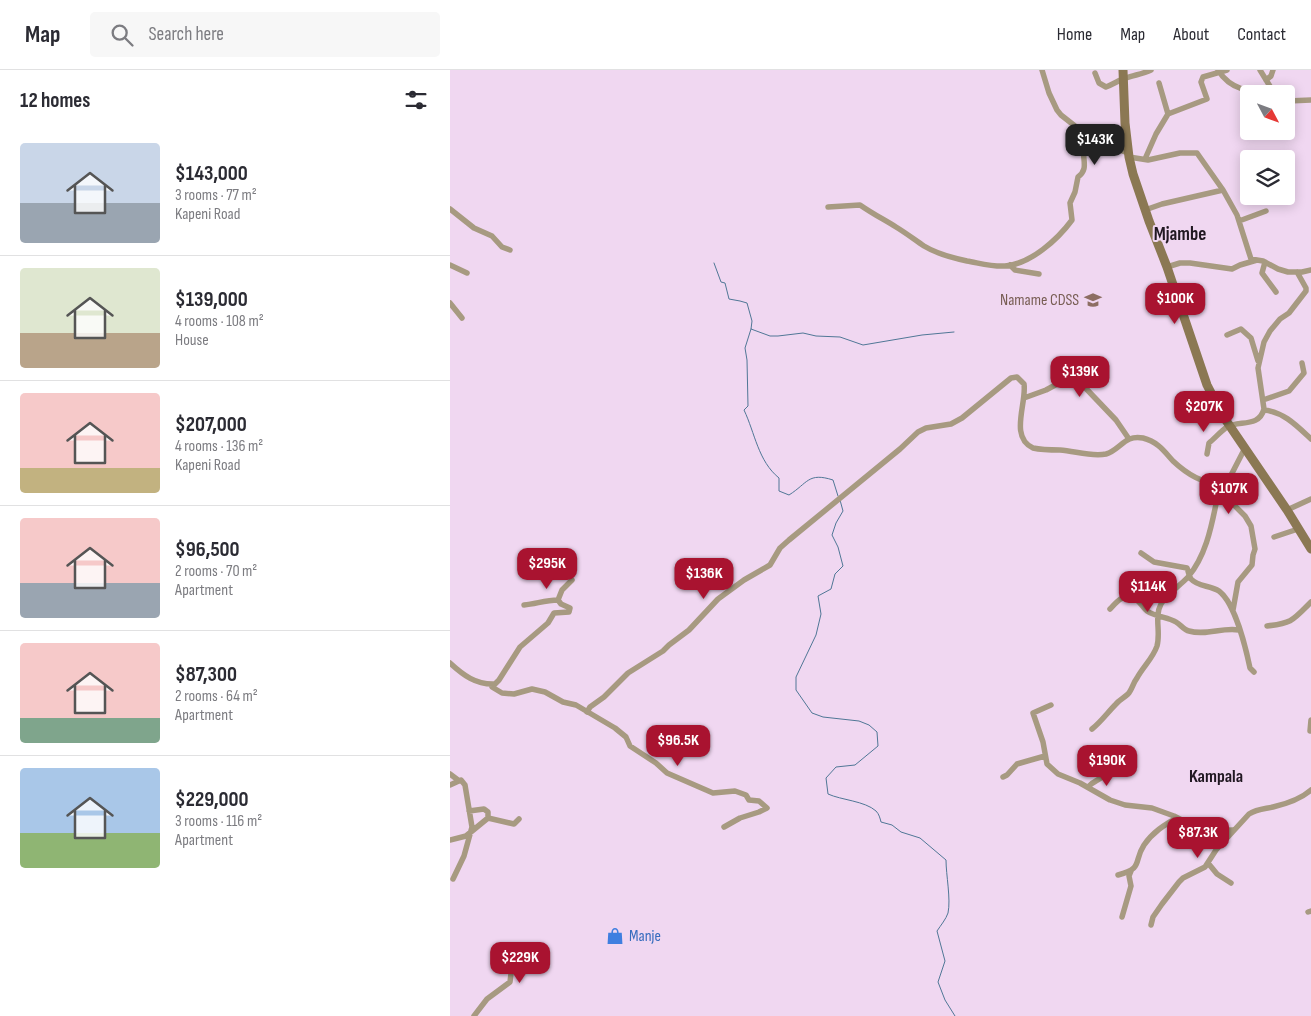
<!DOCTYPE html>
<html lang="en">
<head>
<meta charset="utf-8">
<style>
  :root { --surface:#fff; --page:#f7f7f7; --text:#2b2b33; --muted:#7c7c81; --line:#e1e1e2; --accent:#a91330 }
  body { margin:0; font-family:"Sofia Sans Condensed",sans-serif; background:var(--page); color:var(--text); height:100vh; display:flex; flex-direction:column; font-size:19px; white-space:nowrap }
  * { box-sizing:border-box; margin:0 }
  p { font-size:16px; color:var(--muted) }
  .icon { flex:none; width:28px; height:28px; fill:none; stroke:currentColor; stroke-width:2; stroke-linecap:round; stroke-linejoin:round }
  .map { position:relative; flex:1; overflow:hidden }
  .sheet { display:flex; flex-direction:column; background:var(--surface); width:450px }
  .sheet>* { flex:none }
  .needle { width:32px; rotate:131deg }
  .tools { position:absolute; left:790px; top:15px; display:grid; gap:10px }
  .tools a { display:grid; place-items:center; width:55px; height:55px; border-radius:5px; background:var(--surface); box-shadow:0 2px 12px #0003; font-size:25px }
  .price { position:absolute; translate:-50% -42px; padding:0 11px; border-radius:10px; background:var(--accent); color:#fff; font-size:16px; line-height:32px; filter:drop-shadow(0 1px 2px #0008) }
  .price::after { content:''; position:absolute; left:50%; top:30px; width:15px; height:11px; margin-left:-8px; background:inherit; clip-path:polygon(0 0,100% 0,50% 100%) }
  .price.active { background:#222; color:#fff }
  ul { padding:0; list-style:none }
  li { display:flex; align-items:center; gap:15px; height:125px; padding:0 20px }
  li+li { border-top:1px solid var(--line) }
  li span { display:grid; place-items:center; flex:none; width:140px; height:100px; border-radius:5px; color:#555 }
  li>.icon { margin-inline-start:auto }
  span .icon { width:60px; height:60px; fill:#fffc; stroke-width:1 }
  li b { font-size:21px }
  h2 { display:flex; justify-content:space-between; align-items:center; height:60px; padding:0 20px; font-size:21px }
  header { display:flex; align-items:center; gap:30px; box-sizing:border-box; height:70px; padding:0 25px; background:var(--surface); border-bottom:1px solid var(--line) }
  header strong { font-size:24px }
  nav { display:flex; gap:28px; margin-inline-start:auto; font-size:18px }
  .search { width:350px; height:45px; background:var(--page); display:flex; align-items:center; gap:12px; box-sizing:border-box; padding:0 18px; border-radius:5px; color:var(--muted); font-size:19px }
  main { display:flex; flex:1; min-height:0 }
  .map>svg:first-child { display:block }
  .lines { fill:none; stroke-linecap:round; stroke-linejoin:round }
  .stream { stroke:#507796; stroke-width:1 }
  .minor { stroke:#a79a81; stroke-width:5.5 }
  .secondary { stroke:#8b7853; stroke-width:9 }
  .labels { text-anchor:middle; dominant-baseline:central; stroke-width:4; stroke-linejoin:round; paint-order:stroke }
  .education-label { font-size:16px; fill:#785e54; stroke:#f0d7f1; text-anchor:end }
  .shop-label { font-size:16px; fill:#366cbe; stroke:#f0d7f1; text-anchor:start }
  .neighbourhood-label { font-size:18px; font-weight:bold; fill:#211822; stroke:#f0d7f1 }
  .quarter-label { font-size:19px; font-weight:bold; fill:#211822; stroke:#f0d7f1 }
</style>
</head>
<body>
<header>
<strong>Map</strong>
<div class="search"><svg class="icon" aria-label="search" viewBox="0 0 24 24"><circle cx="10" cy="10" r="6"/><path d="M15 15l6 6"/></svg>Search here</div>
<nav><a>Home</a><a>Map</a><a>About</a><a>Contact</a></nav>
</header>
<main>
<section class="sheet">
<h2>12 homes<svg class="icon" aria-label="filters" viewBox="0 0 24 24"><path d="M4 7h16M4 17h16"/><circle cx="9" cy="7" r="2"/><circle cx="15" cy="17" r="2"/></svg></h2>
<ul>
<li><span style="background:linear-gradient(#c9d6e8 60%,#9aa5b1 0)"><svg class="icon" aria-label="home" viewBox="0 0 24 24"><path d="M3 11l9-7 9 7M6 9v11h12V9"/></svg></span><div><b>$143,000</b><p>3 rooms · 77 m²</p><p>Kapeni Road</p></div></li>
<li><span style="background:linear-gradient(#dfe7d0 65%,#b9a48a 0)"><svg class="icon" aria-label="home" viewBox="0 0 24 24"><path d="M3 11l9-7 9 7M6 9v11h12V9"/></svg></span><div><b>$139,000</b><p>4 rooms · 108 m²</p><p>House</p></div></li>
<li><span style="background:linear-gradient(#f6c9c9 75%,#c2b280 0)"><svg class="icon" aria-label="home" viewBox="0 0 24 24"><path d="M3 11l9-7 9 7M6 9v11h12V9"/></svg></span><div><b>$207,000</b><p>4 rooms · 136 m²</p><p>Kapeni Road</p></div></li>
<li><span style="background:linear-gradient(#f6c9c9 65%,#9aa5b1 0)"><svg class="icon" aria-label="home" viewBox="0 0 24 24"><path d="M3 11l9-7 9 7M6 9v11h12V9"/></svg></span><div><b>$96,500</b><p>2 rooms · 70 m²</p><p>Apartment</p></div></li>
<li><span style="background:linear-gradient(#f6c9c9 75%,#7fa58c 0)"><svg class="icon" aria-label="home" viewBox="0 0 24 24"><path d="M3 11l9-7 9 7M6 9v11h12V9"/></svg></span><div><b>$87,300</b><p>2 rooms · 64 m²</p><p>Apartment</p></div></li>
<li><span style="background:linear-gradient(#a9c7e8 65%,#8fb573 0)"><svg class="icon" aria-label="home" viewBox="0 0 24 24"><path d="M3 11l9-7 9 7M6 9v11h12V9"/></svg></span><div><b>$229,000</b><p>3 rooms · 116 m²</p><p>Apartment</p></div></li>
</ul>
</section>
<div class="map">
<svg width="861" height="946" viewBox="0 0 861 946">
  <rect width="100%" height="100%" fill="#f0d7f1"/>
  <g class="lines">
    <path class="stream" d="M264,193L271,212L275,213L279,229L290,231L297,233L302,251L301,259L320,266H328L353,263L366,266L390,267L413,275L472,265L504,262
      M301,259L295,278L297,290L298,336L294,340C305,363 308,391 329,408V421L339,425C358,413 358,402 383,410L388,426
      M390,430L393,441L386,453L382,465L388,477L393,496L385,504L381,519L368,526L371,544L366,565L346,607V620L362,643L373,647L409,651L419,655L427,662L428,676L405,695L386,697L376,708L378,724C391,730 415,731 426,741C429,744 430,748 431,752L442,755L451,762L470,768L496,790C496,805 501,829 498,843C496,849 491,855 487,861L495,891L488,912L495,930L505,946"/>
    <path class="minor" d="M592,0L599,23L607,40L611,45L625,56L637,61L656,75L678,83
      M768,0C779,18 802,26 821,18
      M810,0L821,18L827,19L832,24
      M645,3L649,13L656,17C664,14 669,10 676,8C684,5 693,4 701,0
      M816,10L821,6L823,0
      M709,13L718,44
      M836,29L838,31L861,30
      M679,87L698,90L730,83H747L773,120L787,145L801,189L813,191L828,199L838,202H852L861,200
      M695,89L706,64L718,44L757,29L751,12L753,7L777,0
      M378,137L410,135C423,144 433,149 446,157C456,163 465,170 474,176C487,184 503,188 517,191C529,193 543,197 555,196C581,194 608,169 622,150L620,133L625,122L628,107C639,99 632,90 634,79C634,74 638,68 641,63
      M0,139L24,158L42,166L52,177L60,180
      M695,140L712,134L773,120
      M789,151L816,141
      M815,192L812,203L826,222
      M0,195L17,203
      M560,195L565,200L589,204
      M717,197L730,193H740L782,199L790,195L807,190
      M0,233L12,248
      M777,265L791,259L801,268L808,291
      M574,328L596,320L622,306L625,307L666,350L679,369
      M813,330L839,321L854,303L852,293
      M814,340C834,342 847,356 861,369
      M757,384L759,373C765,368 771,361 777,357C789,350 809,358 814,339L808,298L814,272L820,261L830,249L839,243L856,221V218L847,202
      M778,411L777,424L780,431L795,446L801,456L805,479L803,485L802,495L788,512L783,540
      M837,440L861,429
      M824,467L848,459
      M691,483L704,492L737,498C739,502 738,505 741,509C748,517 760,515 769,521C785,533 796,579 800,598L804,602
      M74,535C86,534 95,530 108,530L112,520L122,510
      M660,539C666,533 671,526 679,527C689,528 691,536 697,541C706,547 718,547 726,552C731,555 734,560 739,561C756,566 772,557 789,560
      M817,556C843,553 843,550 861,532
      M0,593C13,605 26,615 45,614L49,610L70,577L98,553L104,543L119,542L120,538L111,534L108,530
      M41,614L42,617L52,623L64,624L82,619L95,622L113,632L126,635L165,658L176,667L180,676L206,693L217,703L263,723L285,721L296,725L299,730L309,731L317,738L309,742L290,748L274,757
      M601,635L583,643L593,672L597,694L608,704L630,713L660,730L675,735L702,738L724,746L753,761L783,760
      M137,642L140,637L154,627L178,603L213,581L219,575L239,560L268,529L294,510L320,495L330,478L339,470L450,379L468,362L476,358L501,354L512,348L561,308L567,307L574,314C577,333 559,367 583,378C592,380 601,380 610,380C625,381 641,387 656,384C670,380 675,364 693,368C708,372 714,381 723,391C738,405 757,418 778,411L795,378
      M642,659C651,652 658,642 666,634C669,630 674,628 678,624C682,620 683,613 687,608C693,597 703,588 707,576C711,562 704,547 711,534C717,523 729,517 738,507C755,487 761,459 766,434
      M860,661L861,650
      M0,704L8,710
      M553,707L557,705L567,694L595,686
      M0,715L11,710L15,715L22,757L14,786L3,809
      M638,717C644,710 651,710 657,703
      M19,741L34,739L38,742V748
      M0,770L16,766L38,748L64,754L69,749
      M758,793L767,804L781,813
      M668,805C694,798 683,792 694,775C703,762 714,755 727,748
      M858,842L861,841
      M672,847L681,816L679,806L681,801
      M701,855L703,847L712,834L729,812L733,808L755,797L766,780L799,744C807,739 814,739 823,737C836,734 851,729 861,720
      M24,946L37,929L60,912L62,895L71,886L74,880"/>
    <path class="secondary" d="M673,0L675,53L679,87L683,104L699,151L717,197L757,315L773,346L837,440L861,479"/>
  </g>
  <defs>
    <g id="school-bare" transform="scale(1.35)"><path d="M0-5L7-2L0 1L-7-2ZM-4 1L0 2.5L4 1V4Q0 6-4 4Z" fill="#8d6e63" stroke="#f0d7f1" stroke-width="2.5" paint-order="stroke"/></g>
    <g id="shop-bare" transform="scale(1.35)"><path d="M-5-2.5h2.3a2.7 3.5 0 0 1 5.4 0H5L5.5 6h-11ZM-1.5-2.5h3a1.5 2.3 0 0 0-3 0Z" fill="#3f7fe0" stroke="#f0d7f1" stroke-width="2.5" paint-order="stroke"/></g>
  </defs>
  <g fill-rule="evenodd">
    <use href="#school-bare" x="643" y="230"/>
    <use href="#shop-bare" x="165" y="866"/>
  </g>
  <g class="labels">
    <g class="education-label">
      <text x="629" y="230">Namame CDSS</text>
    </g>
    <g class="shop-label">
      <text x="179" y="866">Manje</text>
    </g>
    <g class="neighbourhood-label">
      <text x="766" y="706">Kampala</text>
    </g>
    <g class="quarter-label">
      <text x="730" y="164">Mjambe</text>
    </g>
  </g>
</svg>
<div class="tools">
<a><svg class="needle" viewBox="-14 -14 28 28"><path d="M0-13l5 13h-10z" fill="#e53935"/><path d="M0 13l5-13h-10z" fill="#7c7c81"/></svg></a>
<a><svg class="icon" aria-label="layers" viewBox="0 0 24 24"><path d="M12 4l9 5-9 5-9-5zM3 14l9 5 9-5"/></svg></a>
</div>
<b class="price active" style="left:645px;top:96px">$143K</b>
<b class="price" style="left:725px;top:255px">$100K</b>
<b class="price" style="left:630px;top:328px">$139K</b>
<b class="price" style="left:754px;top:363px">$207K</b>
<b class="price" style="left:779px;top:445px">$107K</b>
<b class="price" style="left:97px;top:520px">$295K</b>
<b class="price" style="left:254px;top:530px">$136K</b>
<b class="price" style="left:698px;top:543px">$114K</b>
<b class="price" style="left:228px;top:697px">$96.5K</b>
<b class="price" style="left:657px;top:717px">$190K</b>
<b class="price" style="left:748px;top:789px">$87.3K</b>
<b class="price" style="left:70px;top:914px">$229K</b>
</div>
</main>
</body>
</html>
